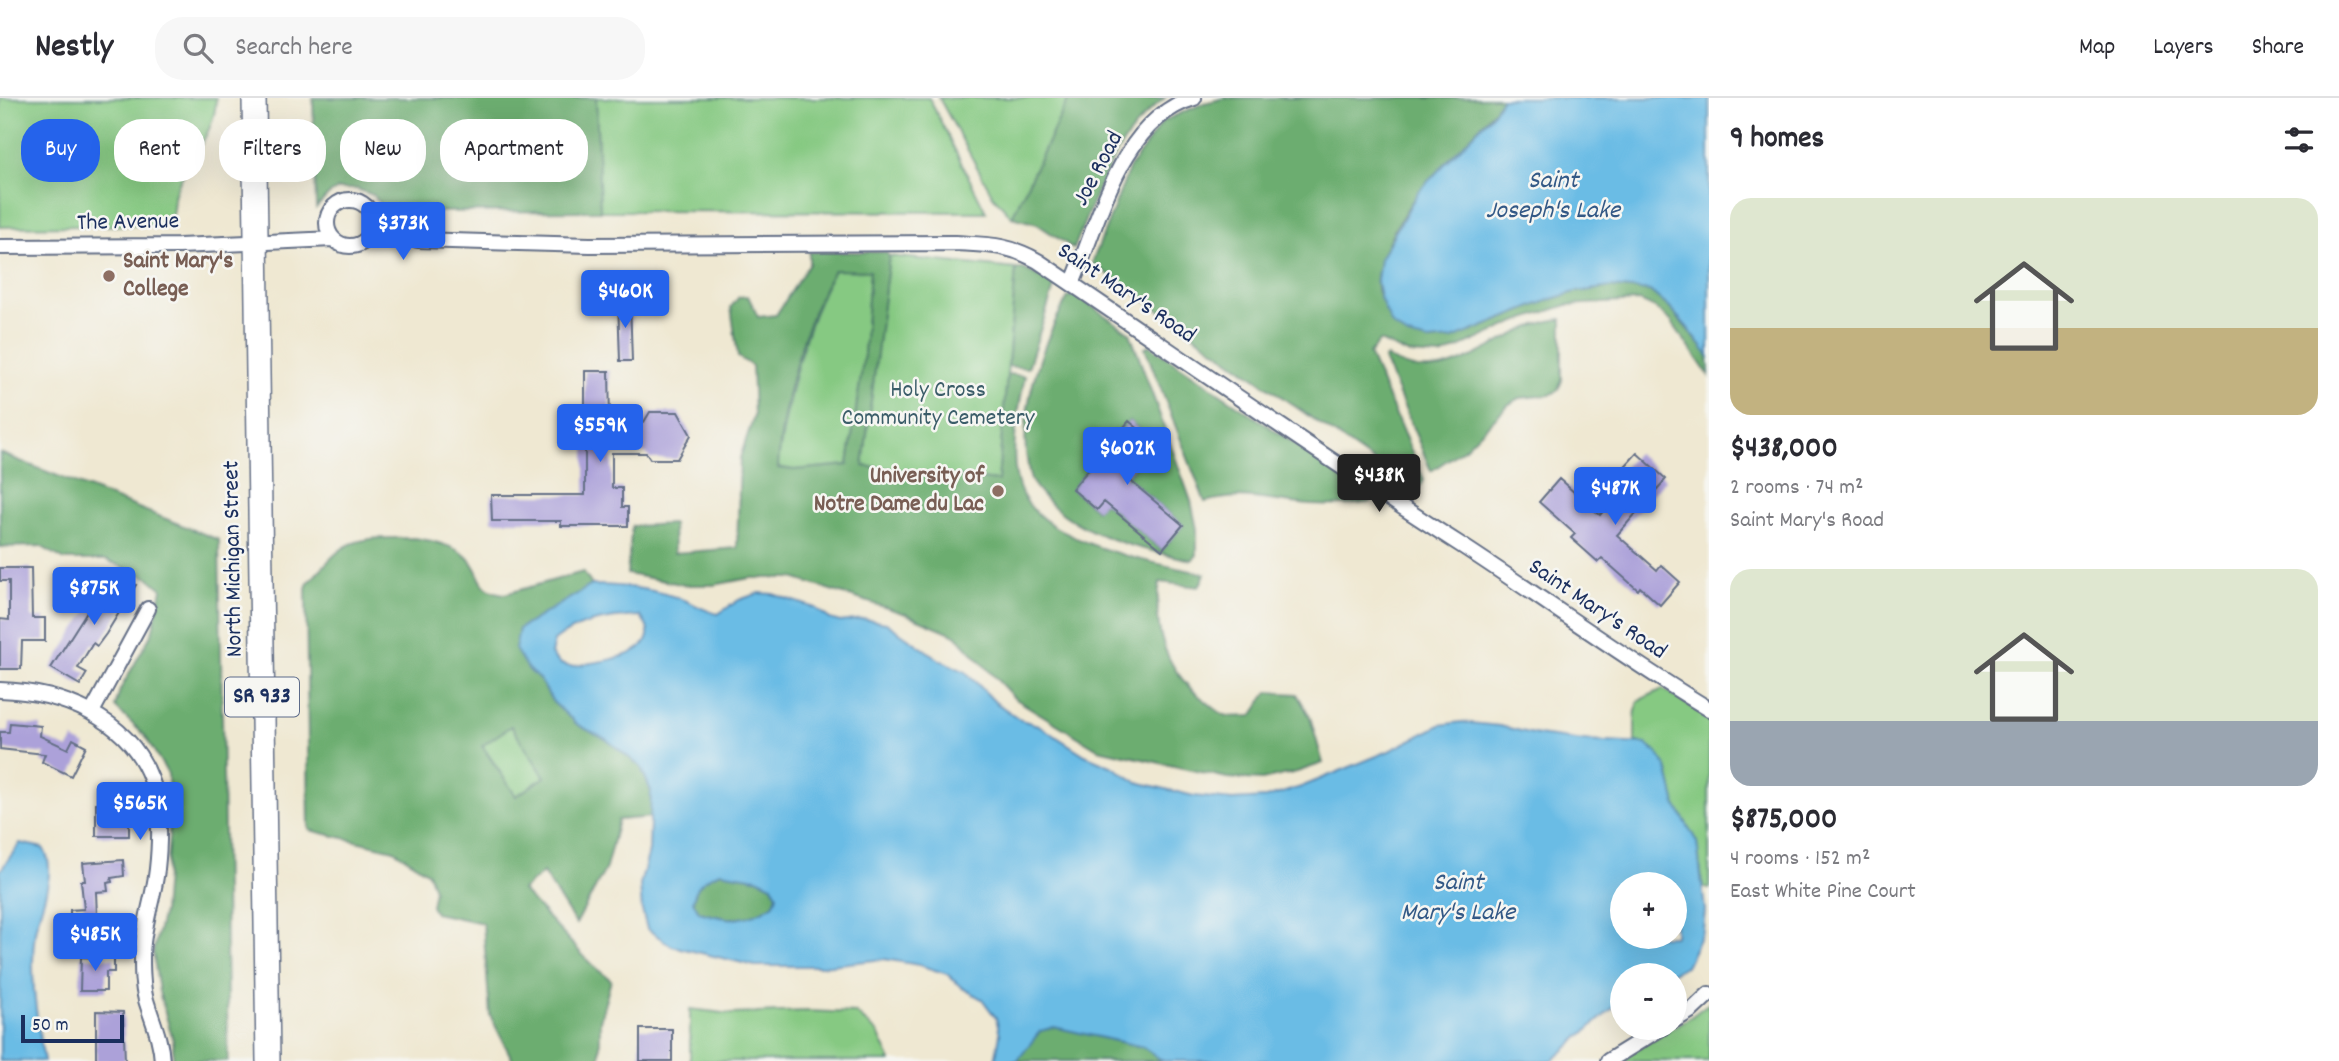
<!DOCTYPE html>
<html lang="en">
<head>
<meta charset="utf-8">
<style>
  :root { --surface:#fff; --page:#f7f7f7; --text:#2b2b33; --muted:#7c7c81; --line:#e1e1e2; --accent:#2563eb }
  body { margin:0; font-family:Dekko,sans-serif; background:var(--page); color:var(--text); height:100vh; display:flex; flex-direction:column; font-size:26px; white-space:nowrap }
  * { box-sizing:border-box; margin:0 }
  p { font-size:23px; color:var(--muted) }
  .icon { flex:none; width:38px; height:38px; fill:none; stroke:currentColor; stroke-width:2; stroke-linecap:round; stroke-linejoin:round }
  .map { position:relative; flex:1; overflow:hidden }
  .drawer { display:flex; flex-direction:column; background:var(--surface); width:630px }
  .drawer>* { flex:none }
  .top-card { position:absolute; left:21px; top:21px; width:665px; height:63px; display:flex; gap:14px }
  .tools { position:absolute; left:1610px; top:774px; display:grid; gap:14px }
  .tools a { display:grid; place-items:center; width:77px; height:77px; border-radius:50%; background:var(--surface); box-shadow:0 7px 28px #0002; font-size:35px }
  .scale { position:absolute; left:21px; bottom:18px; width:103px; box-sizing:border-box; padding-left:7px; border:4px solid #1b2f5e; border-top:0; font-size:19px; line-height:24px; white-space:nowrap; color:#1b2f5e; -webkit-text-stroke:5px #f6f6f2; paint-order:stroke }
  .price { position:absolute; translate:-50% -60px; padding:0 16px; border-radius:7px; background:var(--accent); color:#fff; font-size:23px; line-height:46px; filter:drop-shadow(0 2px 4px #0008) }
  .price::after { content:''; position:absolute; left:50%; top:42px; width:21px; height:16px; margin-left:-10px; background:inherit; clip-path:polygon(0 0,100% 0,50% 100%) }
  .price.current { background:#222; color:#fff }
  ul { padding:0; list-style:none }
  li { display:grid; align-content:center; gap:14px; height:371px; padding:0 21px }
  li span { display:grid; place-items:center; height:217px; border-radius:21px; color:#555 }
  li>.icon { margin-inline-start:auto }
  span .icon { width:126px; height:126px; fill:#fffc; stroke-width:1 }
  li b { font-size:30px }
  h2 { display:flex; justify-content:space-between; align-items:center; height:84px; padding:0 21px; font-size:30px }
  .chip { padding:0 24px; border-radius:28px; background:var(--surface); box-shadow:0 7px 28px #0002; font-size:24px; line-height:63px }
  .chip.current { background:var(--accent); color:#fff }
  header { display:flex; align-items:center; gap:42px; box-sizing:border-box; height:98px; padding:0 35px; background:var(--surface); border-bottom:2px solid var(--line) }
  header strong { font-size:33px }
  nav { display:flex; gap:38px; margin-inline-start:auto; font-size:24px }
  .search { width:490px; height:63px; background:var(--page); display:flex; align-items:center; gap:18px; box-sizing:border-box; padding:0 24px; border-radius:28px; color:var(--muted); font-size:26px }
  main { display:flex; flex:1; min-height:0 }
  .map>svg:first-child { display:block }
  .green { fill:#86c982; stroke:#507c70; stroke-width:2 }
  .forest { fill:#6cad70; stroke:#446e67; stroke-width:2; fill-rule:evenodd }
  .water { fill:#6abce5; stroke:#4276a2; stroke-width:2; fill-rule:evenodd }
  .building { fill:#aca1d9 }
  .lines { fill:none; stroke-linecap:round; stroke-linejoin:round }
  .street-casing { stroke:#657087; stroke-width:18 }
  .primary-casing { stroke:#657087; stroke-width:26 }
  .street { stroke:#fff; stroke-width:14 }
  .primary { stroke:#fff; stroke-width:23 }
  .education-dot { fill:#8d6e63; stroke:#f6f6f2; stroke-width:2.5 }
  .labels { text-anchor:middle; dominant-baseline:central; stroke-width:5; stroke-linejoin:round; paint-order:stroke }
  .shield { fill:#f6f6f2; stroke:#5d6b8a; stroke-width:2 }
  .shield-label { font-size:23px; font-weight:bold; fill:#1b2f5e }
  .street-label { font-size:24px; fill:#1b2f5e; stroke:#f6f6f2 }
  .education-label { font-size:24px; font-weight:bold; fill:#785e54; stroke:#f6f6f2; text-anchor:start }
  .park-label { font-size:24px; fill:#3b5d69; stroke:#f6f6f2 }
  .water-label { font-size:26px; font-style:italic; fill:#335986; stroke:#f6f6f2 }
</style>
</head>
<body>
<header>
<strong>Nestly</strong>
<div class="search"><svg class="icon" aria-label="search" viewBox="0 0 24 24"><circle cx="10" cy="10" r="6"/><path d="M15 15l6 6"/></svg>Search here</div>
<nav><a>Map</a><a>Layers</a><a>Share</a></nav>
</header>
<main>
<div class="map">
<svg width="1709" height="963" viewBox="0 0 1709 963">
  <rect width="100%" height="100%" fill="#f6f6f2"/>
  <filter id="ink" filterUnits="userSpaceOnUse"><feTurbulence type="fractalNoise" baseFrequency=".0143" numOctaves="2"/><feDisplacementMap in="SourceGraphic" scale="14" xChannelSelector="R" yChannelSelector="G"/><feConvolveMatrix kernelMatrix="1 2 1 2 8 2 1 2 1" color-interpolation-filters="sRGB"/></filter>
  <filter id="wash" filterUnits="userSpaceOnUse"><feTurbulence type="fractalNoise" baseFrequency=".00686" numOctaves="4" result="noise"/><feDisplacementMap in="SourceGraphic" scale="28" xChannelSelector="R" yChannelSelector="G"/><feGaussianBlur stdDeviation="1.57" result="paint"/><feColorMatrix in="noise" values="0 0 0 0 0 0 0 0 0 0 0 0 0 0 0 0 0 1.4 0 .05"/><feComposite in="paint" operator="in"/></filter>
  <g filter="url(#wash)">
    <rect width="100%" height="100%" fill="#efe8d2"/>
    <path class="green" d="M0,0H216C216,37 186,62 175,95C172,106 175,117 168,127L0,129Z
      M596,0H929L986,114L600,113Z
      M939,0H1069L1012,119L993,98Z
      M889,158L1016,171L998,383L863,368Z
      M834,172H870L864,257L848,367L794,372L777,369C788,301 801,234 834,172Z
      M1663,591L1709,620V791L1703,789L1697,744L1676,707L1667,670L1646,646L1635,645V618L1638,603Z
      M511,628L545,679L516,698L482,647Z
      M1709,905V963H1617L1692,918Z
      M690,911L732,916L807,913L856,915L878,935L891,963H690Z"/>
    <path class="forest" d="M313,0H596L600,113L387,114L373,97L357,91H338L328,97L316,110Z
      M1069,0H1165C1117,35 1095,97 1074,151L1037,126L1012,119Z
      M1225,0H1502C1480,34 1446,61 1420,93C1404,112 1365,174 1380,200C1384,208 1419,235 1428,243L1452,241L1549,202L1575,194L1612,189L1650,193L1670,210L1708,256L1709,278L1671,223L1655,210L1640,203L1567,207L1516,224L1441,258L1408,256L1380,243L1369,256L1424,382L1413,402L1400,393L1391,376L1092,165L1130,69L1163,23L1204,5Z
      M809,154H886L889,158L863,368L998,383L1007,276L1025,278C1019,309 1008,359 1019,389C1039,446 1152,464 1205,476L1199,489L1160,484C1151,531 1167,576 1207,604C1212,608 1219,615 1225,617C1232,620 1244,618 1252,618L1268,594L1297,596L1310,619L1323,665L1297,674L1262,682L1227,680L1098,651L1014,600L956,537L906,516L793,480H750L714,487H686L627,476L632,428L673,426L674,455L737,450L740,360L754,318L752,268L738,259L731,209L739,199L748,198L758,219L776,217L809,166ZM834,172L870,173L864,257L848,367L794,372L778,370C781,309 803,225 834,172Z
      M1016,171H1024L1055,186L1028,270L1008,268Z
      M1076,197L1130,235L1191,403L1197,431V457L1192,462C1135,450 1067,436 1032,384C1029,379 1029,373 1028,368C1017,316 1042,244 1068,199ZM1129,323L1154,344L1126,379L1183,427L1162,452L1104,404L1096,412L1072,391Z
      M1562,221V282L1558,292L1550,297L1520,300L1509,306L1465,350L1431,373L1384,261L1387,259C1448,300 1502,226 1562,221Z
      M1149,247L1364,393L1372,400L1370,404C1344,408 1318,409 1292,405C1256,401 1241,395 1205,404L1145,250Z
      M0,355L219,442L228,963H173V942L159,894L153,854L163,814L169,739L168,676L145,638L115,609L120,592L152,535L162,491L149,480L106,462H65L40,448L0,449Z
      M415,440C430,442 456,448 467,459C484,476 474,492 505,496L583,474L592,487L519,531L527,570L540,582L553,604L578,627L606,641L641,669L651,693L652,719L618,722L606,770L576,826L543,775L522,792L593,868L611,882L600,923V963H513L490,917L483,825L435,815L431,808L434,791L428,775L394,752L309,732L306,490L308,485C318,475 328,462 339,453C360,436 390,441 415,440ZM511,628L545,679L516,698L482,648Z
      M720,774L757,780L772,787L777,797L774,806C745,825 732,823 699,814L693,803C696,785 704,781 720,774Z
      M1054,929L1143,949L1163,963H1017L1019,959L1040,933Z"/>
    <path class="water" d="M1502,0H1709V258L1687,229L1670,210L1650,193L1612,189L1575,194L1549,202L1452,241L1428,243L1408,238L1392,227L1380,200L1377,183L1380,161L1418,94L1491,18Z
      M592,487C623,487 658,492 687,503C698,508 706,513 718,516L739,502L759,495L773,496L815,510L830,521L840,524L863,521L886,525L940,562L966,574L995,604L1021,622L1038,627L1085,657L1113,669L1137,684L1194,698L1232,702L1266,700L1301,689L1389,653L1440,627L1461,624L1500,628L1538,637L1584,643L1646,646L1657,655L1667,670L1676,707L1697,744L1705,812L1703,832L1686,868L1668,877H1622V902L1552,963H1163L1143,949L1054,929L1040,933L1017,963H995L1000,936L996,920L982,901L962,890L947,876L919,867L884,861L822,868H755L672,848L647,831L642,812L640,787L649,753L651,693L641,669L606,641L578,627L553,604L540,582L527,570L515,551L519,531ZM640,518C669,552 613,562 591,565C584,566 575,569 569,568C560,568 556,562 551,556L554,543C579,523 608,520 640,518ZM720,774L757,780L772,787L777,797L774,806C745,825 731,823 699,814L693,803C696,786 704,781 720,774ZM1622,786H1675V838H1622Z
      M20,745L43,750C59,774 39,809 35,834C29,878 37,920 44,963H0V773Z"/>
    <g id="blocks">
      <path class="building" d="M618,202H630L632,263H620Z
        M585,273H609L610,324H644L650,314H678L691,337L677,361H650L646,355H612V390H622V409H628V428H561V423H492L491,397H585Z
        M1129,323L1154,344L1126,379L1183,427L1162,452L1104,404L1097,412L1072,391Z
        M1637,355L1666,381L1617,437L1657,472L1661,467L1680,484L1660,507L1640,489L1638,492L1602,460L1598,464L1571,440L1575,436L1539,404L1559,381L1600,417L1629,385L1618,376Z
        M0,470H31L32,520H45V543H22L21,571H0V521L9,522V483H0Z
        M112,474L136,487L106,536L97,548L93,545L78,570L87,575L80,587L51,570Z
        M10,625L41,628L40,638L68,651L73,641L86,648L71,678L42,664L45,656L0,651V634H9Z
        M96,705H118V724H129V738H96Z
        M123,762L124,778L111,780L112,784L107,785L108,793L96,794L97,818L102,817V823L115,822L116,839L84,840V836H77L76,823H70V812L84,811L81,783H85L83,765Z
        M81,859L114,860V874H106V893H80Z
        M96,913L123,914L125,963H96Z
        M640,931H672V963H640Z"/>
    </g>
  </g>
  <g filter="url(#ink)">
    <use href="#blocks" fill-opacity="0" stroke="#657087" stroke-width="2"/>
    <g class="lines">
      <g class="street-casing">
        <path id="street" d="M327 125a23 23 0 1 1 46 0a23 23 0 1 1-46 0Z
          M387,142C398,138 406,138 418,142L590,147L955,145C988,147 1008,146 1038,163C1179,258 1318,356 1461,447C1544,501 1624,560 1709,611
          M0,149L179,148L333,141
          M1072,186C1099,124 1121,21 1194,0
          M0,592C61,594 128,619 151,681C161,707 160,743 157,771C154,800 142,829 142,859C142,874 142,888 146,902C152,922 161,941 162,963
          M92,614L148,511
          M1675,922L1692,912L1709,896
          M1608,963L1663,929"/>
      </g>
      <g class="primary-casing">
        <path id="primary" d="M254,0L268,963"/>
      </g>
      <use href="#street" class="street"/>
      <use href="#primary" class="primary"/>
    </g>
  </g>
  <g class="education-dot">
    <circle cx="109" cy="178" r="7"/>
    <circle cx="998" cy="393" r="7"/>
  </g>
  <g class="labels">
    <rect class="shield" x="225" y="579.5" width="74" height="39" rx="5"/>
    <g class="shield-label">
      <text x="262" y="599">SR 933</text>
    </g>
    <g class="street-label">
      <text transform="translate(1099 71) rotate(-62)">Joe Road</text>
      <text transform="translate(128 125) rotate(-1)">The Avenue</text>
      <text transform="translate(1126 196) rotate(34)">Saint Mary's Road</text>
      <text transform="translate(234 461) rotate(-91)">North Michigan Street</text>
      <text transform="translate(1597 512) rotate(34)">Saint Mary's Road</text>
    </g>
    <g class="education-label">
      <text x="123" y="164">Saint Mary's<tspan x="123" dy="28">College</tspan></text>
      <text x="984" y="379" text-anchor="end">University of<tspan x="984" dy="28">Notre Dame du Lac</tspan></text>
    </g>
    <g class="park-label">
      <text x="938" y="293">Holy Cross<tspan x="938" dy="28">Community Cemetery</tspan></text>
    </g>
    <g class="water-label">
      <text x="1553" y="83">Saint<tspan x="1553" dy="30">Joseph's Lake</tspan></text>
      <text x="1458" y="785">Saint<tspan x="1458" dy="30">Mary's Lake</tspan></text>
    </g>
  </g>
</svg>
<div class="tools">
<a>+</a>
<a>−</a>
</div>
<div class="scale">50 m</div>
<b class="price" style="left:403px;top:164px">$373K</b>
<b class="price" style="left:625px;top:232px">$460K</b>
<b class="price" style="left:600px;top:366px">$559K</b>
<b class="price" style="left:1127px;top:389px">$602K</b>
<b class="price current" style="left:1379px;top:416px">$438K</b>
<b class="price" style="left:1615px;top:429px">$487K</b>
<b class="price" style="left:94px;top:529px">$875K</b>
<b class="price" style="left:140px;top:744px">$565K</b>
<b class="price" style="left:95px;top:875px">$485K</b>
<div class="top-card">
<a class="chip current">Buy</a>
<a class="chip">Rent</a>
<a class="chip">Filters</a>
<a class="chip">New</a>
<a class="chip">Apartment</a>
</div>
</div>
<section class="drawer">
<h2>9 homes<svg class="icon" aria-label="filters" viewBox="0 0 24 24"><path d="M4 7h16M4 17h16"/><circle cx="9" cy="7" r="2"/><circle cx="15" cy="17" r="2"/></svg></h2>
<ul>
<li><span style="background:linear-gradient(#dfe7d0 60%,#c2b280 0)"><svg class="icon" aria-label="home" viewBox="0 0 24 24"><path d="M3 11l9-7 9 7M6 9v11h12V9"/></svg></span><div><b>$438,000</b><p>2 rooms · 74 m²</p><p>Saint Mary's Road</p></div></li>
<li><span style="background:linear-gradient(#dfe7d0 70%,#9aa5b1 0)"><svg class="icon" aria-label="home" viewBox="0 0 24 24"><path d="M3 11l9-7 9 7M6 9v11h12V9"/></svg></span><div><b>$875,000</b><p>4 rooms · 152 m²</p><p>East White Pine Court</p></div></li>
</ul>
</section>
</main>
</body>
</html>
